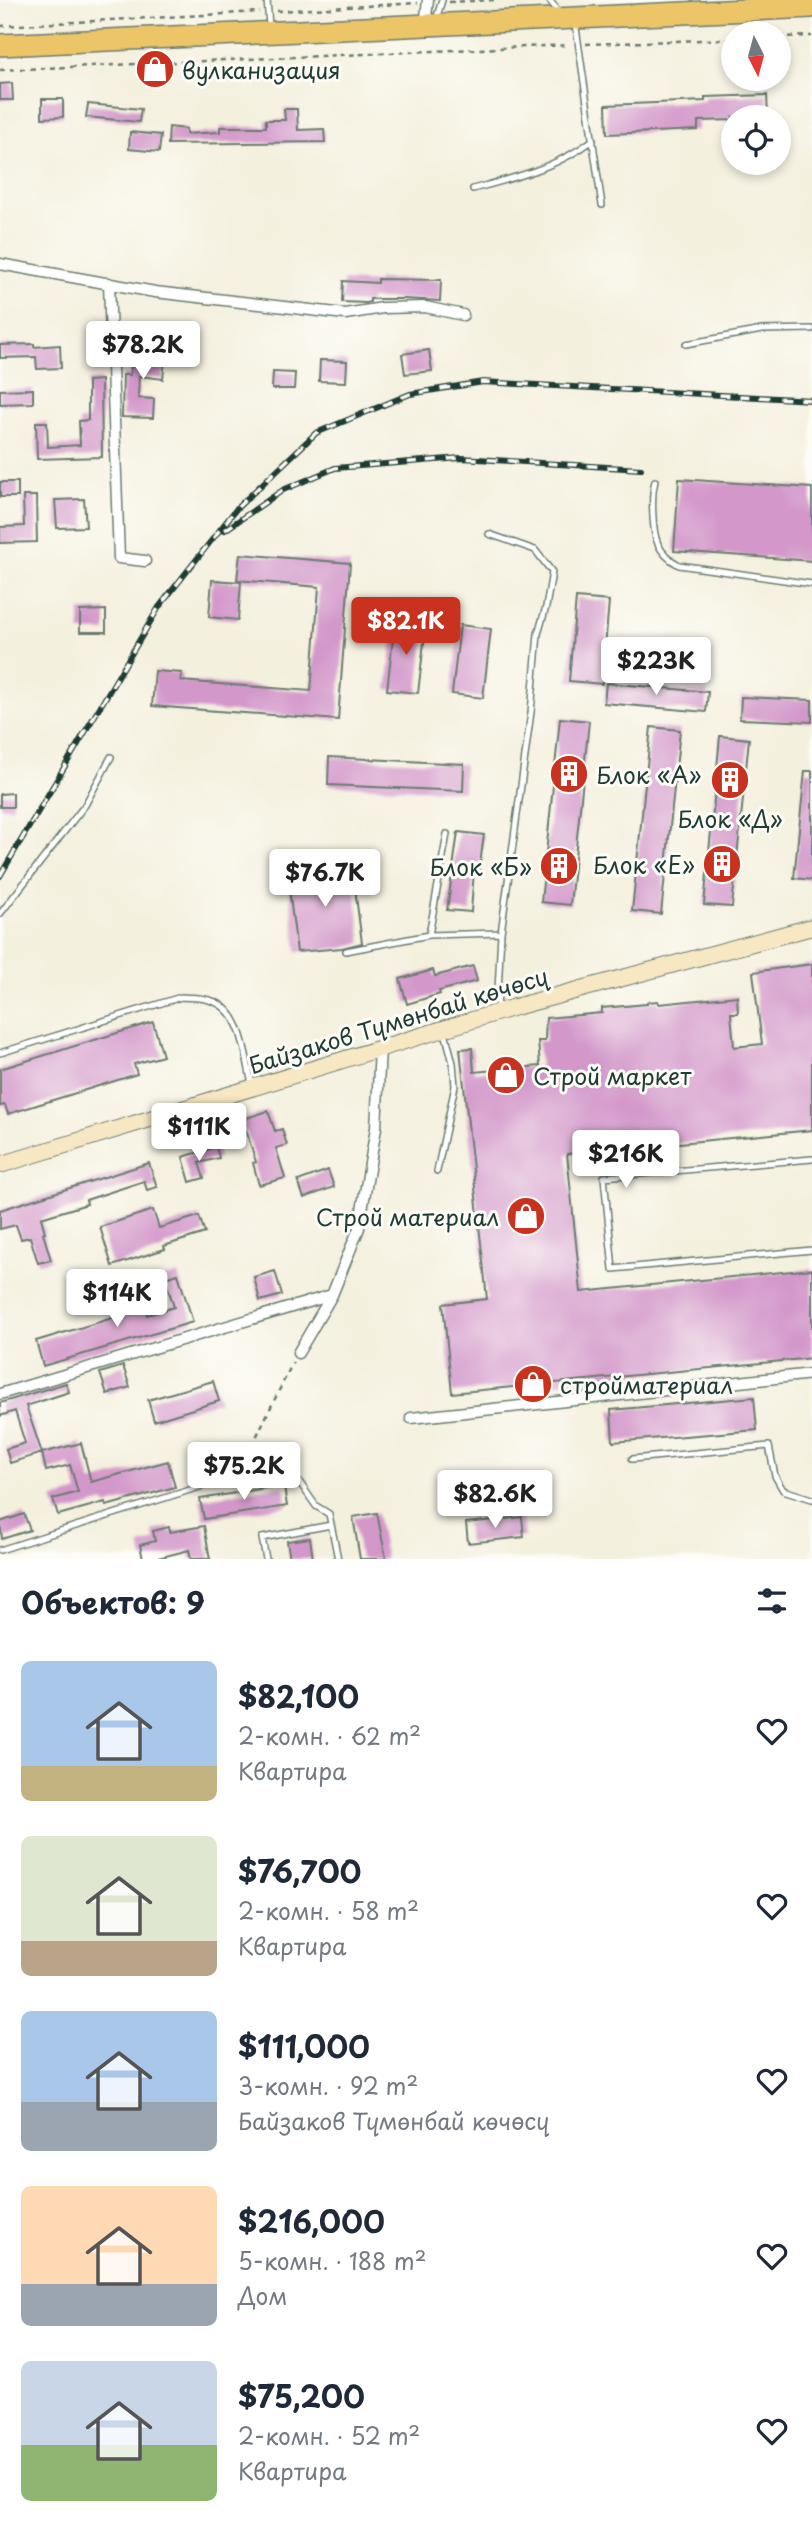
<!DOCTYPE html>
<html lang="ru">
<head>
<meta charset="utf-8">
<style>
  :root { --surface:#fff; --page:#f2f2f3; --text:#1f2937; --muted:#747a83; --accent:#c8321e }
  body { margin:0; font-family:"Playpen Sans",sans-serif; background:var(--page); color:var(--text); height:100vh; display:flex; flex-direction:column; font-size:26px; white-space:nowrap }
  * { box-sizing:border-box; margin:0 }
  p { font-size:23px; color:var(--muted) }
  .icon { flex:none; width:38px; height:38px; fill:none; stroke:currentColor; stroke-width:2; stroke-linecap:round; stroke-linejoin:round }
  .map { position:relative; height:1559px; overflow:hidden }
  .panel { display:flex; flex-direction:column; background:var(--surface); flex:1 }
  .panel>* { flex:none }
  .needle { width:46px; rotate:174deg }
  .buttons { position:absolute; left:721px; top:21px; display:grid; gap:14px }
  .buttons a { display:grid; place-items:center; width:70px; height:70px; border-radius:50%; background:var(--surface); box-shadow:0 4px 10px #0003; font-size:35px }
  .price { position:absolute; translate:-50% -60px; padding:0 16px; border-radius:7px; background:#fff; color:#222; font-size:23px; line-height:46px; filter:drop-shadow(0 2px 4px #0008) }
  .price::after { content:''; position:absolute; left:50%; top:42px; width:21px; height:16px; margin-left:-10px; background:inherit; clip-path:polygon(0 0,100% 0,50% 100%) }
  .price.on { background:var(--accent); color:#fff }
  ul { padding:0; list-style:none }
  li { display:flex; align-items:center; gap:21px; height:175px; padding:0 21px }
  li span { display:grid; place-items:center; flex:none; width:196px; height:140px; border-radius:10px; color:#555 }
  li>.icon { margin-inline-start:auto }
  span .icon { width:84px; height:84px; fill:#fffc; stroke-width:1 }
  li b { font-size:30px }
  h2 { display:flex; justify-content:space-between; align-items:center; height:84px; padding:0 21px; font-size:30px }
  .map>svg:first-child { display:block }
  .building { fill:#d397ca }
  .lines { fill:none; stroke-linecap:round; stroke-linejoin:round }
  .lane-casing { stroke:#6a7c70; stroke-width:8 }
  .street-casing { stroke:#6a7c70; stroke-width:13 }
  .secondary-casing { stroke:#6a7c70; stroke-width:18 }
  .highway-casing { stroke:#6a7c70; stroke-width:24 }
  .path { stroke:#6a7c70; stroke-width:2.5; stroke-dasharray:5 5; stroke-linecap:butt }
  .lane { stroke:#fff; stroke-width:5 }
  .street { stroke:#fff; stroke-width:10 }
  .secondary { stroke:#f7e8c3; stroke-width:16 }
  .highway { stroke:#ecc569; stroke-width:21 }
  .rail-casing { stroke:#1f3d34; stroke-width:6 }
  .rail { stroke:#fdfcf7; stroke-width:3.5; stroke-dasharray:10; stroke-linecap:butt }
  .labels { text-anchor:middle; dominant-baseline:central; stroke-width:6; stroke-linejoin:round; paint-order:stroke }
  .poi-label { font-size:23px; fill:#1f3d34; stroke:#fdfcf7; text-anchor:start }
  .street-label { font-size:23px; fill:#1f3d34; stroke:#fdfcf7 }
</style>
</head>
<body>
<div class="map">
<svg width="812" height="1559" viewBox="0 0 812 1559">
  <rect width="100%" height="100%" fill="#fdfcf7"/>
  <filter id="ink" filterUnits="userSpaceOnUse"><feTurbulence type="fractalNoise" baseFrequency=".0143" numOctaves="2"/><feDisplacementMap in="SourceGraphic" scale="14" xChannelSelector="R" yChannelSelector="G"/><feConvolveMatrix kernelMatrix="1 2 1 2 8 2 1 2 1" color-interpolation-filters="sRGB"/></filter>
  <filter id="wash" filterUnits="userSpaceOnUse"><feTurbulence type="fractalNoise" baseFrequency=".00686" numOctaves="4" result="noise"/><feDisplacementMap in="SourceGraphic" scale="28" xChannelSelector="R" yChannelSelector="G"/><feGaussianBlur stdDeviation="1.57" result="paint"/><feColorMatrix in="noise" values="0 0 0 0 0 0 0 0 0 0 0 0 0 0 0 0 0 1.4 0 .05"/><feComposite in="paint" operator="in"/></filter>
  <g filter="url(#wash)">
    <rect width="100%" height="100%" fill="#f4f0de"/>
    <g id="blocks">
      <path class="building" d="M12,83L13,100H0V84Z
        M767,95L768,117H733V120L698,121V130L607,134L606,105L705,101V97Z
        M42,99H63V117L42,118Z
        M88,104L141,109L139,122L86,117Z
        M284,109H297L298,130L324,129L325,142L168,144L169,127L186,129V134L220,132V127H266V120H285Z
        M130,132L161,135L159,152L129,149Z
        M378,279L441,280L440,301L405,299H370V302L366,303L342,302L343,281L378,283Z
        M153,338L167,340L163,379L139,376L138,398L154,399L153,418L122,417L123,375H130L132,352L140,353V361L151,362Z
        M34,344V347L60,345L61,368L37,369L36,357L0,358V345Z
        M429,350L432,371L405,374L402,354Z
        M320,360L347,361L346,382L319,381Z
        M273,372L295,373L294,389H272Z
        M101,380L102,457L37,459L36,422H47L48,447L80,445L79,421L88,420V381Z
        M33,389V403L0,404V390Z
        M679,479L812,488V561L674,551Z
        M0,482H18V497H0Z
        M23,496H36L37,542L0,543V527L24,526Z
        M84,499L86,527L57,528L55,500Z
        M240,554L350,563L338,720L152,706L155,671L182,673L181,681L311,691L319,587L237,580Z
        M212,580L241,582L238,620L209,617Z
        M576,598L609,601L602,684L569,681Z
        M106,610V632H80V611Z
        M395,621L426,625L418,693L387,690Z
        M460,625L491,629L483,698L452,694Z
        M606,683L708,692L706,712L604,703Z
        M741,697L812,700V722L740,719Z
        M560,718L589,721L570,905L541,902Z
        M651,727L680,730L661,914L632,911Z
        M720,736L749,739L732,907L704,905Z
        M329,757L464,764L463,791L328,785Z
        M805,771H812V880L794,878Z
        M13,793V807H0V794Z
        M458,832L484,835L479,871L474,870L471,912L447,910Z
        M352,865L362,943L342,948L297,952L287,873Z
        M812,964V1130L567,1154L581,1292L812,1269V1358L452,1393L443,1304L487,1299L460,1049L472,1048L474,1072L540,1066L538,1041H545L546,1018L602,1013V1008L647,1004V1002L658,1001L659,1004L737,996L738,1013H731L734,1047L762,1044L753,972Z
        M473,966L477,981L439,991L440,994L407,1004L400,979L433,970L435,976Z
        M153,1022L163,1056L134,1064L137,1074L8,1114L5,1105L0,1106V1069Z
        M268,1111L275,1131L282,1129L287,1145L276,1148L285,1178L259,1185L253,1163L256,1162L246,1130L217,1139L213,1129Z
        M216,1147L219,1158L199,1163L204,1178L190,1182L183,1157Z
        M149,1163L157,1187L147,1190L144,1181L86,1200L87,1204L41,1218L45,1232L43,1233L51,1260L38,1263L30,1237L21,1239L16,1225L0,1229V1210Z
        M328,1170L334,1187L304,1198L298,1181Z
        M153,1210L159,1228L199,1216L205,1233L164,1246L165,1249L112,1266L100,1227Z
        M275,1271L282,1295L260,1301L254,1277Z
        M178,1274L193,1322L43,1366L36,1341L146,1308L147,1315L174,1307L165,1278Z
        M123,1366L130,1387L107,1394L100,1373Z
        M213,1381L219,1401L154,1421L148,1400Z
        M66,1383L69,1392L26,1406L42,1453L10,1463L6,1449L25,1443L15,1411L0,1416V1403Z
        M754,1397L757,1430L613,1442L611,1410Z
        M81,1443L91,1482L168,1461L175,1487L106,1506L105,1502L58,1515L53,1499L78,1492L70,1465L46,1471L42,1453Z
        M277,1486L284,1487L287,1506L204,1519L200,1499Z
        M377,1513L386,1559H360L353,1517Z
        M24,1514L30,1530L2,1539L0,1522Z
        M522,1517L524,1537L468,1543L466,1523Z
        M204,1526L210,1559H191L189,1550L154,1559H143L140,1545L155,1541L153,1531L169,1527L170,1532Z
        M310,1538L313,1559H290L287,1541Z"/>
    </g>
  </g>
  <g filter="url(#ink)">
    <use href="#blocks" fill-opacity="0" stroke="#6a7c70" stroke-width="2"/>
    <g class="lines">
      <g class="lane-casing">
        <path id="lane" d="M267,0L269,26
          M549,0L561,14
          M436,20L442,0
          M575,21L602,205
          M473,189C517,177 556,168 593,140
          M686,344L762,330L812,329
          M655,481C651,495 652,531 658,544C662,553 670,560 679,565L812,584
          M489,534L535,550L552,572L546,607L538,634L531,712L501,933L497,1010
          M0,914L85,805L111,757
          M429,935L447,834
          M346,951L429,935L501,933
          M0,1053L181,997C190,998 200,997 209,1000C243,1008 245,1055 252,1084
          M812,1159L604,1177L613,1269L812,1250
          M437,1171L455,1086L453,1063L445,1032
          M632,1459L769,1446L775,1476L783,1490L812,1499
          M0,1550L228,1478C252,1482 276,1479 300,1483L316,1506L329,1514L338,1559
          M266,1559L262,1538L331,1525"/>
      </g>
      <g class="street-casing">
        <path id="street" d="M425,25L428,0
          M0,264L155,292L345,314L383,308L425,307L463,315
          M109,283L119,558L145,561
          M298,1353L332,1295L359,1228L376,1128L380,1048
          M0,1394L332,1295
          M411,1418L812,1374"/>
      </g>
      <g class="secondary-casing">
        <path id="secondary" d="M0,1165L515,1007L812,927"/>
      </g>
      <g class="highway-casing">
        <path id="highway" d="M0,45L812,7"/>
      </g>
      <path class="path" d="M449,2L494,0
        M277,11L418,3
        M0,26L260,12
        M779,37L812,36
        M586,44L733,39
        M0,70L569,45
        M239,1472L293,1362"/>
      <use href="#lane" class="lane"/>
      <use href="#street" class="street"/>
      <use href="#secondary" class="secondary"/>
      <use href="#highway" class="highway"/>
      <g class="rail-casing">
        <path id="rail" d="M225,530L283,490L335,468L461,458L641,469
          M0,876L159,607L237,508L316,433L410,394L483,382L812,400"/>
      </g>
      <use href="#rail" class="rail"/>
    </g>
  </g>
  <defs>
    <g id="shop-disc" transform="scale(2.0125)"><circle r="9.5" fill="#c8321e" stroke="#fdfcf7"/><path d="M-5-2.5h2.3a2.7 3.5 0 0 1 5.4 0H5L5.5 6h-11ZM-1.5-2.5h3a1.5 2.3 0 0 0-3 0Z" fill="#fff"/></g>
    <g id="building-disc" transform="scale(2.0125)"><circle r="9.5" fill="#c8321e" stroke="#fdfcf7"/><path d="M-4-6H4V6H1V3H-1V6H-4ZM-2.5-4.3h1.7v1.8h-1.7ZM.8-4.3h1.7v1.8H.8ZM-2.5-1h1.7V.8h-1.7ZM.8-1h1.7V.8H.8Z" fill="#fff"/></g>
  </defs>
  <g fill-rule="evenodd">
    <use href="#shop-disc" x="155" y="69"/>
    <use href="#building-disc" x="569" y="774"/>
    <use href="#building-disc" x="730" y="780"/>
    <use href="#building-disc" x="722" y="864"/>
    <use href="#building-disc" x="559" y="866"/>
    <use href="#shop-disc" x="506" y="1075"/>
    <use href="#shop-disc" x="526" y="1216"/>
    <use href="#shop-disc" x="533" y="1384"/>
  </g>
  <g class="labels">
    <g class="poi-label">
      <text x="182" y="69">вулканизация</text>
      <text x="596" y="774">Блок «А»</text>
      <text x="730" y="818" text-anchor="middle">Блок «Д»</text>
      <text x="695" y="864" text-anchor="end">Блок «Е»</text>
      <text x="532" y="866" text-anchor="end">Блок «Б»</text>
      <text x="533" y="1075">Строй маркет</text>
      <text x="499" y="1216" text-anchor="end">Строй материал</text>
      <text x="560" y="1384">стройматериал</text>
    </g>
    <g class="street-label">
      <text transform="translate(398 1020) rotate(-17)">Байзаков Түмөнбай көчөсү</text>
    </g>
  </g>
</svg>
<div class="buttons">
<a><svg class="needle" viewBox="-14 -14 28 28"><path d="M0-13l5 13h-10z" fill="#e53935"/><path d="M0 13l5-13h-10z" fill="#747a83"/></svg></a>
<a><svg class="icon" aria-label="locate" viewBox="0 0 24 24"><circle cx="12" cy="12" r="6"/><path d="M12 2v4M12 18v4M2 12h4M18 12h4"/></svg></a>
</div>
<b class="price" style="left:143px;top:381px">$78.2K</b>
<b class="price on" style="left:406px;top:657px">$82.1K</b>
<b class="price" style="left:656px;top:697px">$223K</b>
<b class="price" style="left:325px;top:909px">$76.7K</b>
<b class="price" style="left:199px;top:1163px">$111K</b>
<b class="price" style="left:626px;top:1190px">$216K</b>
<b class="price" style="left:117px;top:1329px">$114K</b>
<b class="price" style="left:244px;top:1502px">$75.2K</b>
<b class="price" style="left:495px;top:1530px">$82.6K</b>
</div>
<section class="panel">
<h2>Объектов: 9<svg class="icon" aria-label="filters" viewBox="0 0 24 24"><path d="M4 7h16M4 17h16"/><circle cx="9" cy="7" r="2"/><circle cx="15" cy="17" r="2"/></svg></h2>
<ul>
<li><span style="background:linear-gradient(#a9c7e8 75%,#c2b280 0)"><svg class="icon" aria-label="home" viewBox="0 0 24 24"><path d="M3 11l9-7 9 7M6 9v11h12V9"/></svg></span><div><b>$82,100</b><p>2-комн. · 62 m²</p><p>Квартира</p></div><svg class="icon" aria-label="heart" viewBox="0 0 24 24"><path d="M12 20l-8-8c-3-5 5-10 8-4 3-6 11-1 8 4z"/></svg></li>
<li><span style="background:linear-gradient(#dfe7d0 75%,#b9a48a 0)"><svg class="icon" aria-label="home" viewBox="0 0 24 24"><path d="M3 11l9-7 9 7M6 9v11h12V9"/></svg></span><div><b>$76,700</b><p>2-комн. · 58 m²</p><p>Квартира</p></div><svg class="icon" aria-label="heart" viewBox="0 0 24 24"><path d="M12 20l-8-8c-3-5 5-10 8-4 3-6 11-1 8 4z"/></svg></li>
<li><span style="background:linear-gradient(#a9c7e8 65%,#9aa5b1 0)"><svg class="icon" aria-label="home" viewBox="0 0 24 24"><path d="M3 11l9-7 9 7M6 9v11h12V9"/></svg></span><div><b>$111,000</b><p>3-комн. · 92 m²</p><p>Байзаков Түмөнбай көчөсү</p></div><svg class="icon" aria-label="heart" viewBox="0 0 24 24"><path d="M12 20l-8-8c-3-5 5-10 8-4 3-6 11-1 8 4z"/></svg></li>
<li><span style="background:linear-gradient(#ffd9b3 70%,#9aa5b1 0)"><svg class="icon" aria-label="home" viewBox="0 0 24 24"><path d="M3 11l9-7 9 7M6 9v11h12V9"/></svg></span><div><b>$216,000</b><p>5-комн. · 188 m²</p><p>Дом</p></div><svg class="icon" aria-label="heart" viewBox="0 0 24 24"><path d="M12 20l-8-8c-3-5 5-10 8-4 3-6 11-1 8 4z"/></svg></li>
<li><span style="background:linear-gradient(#c9d6e8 60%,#8fb573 0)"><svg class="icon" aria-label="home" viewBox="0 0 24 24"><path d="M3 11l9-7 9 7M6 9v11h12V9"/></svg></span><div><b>$75,200</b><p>2-комн. · 52 m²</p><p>Квартира</p></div><svg class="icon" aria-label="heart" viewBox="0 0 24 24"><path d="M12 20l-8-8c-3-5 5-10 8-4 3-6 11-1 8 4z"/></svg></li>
</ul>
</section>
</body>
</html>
